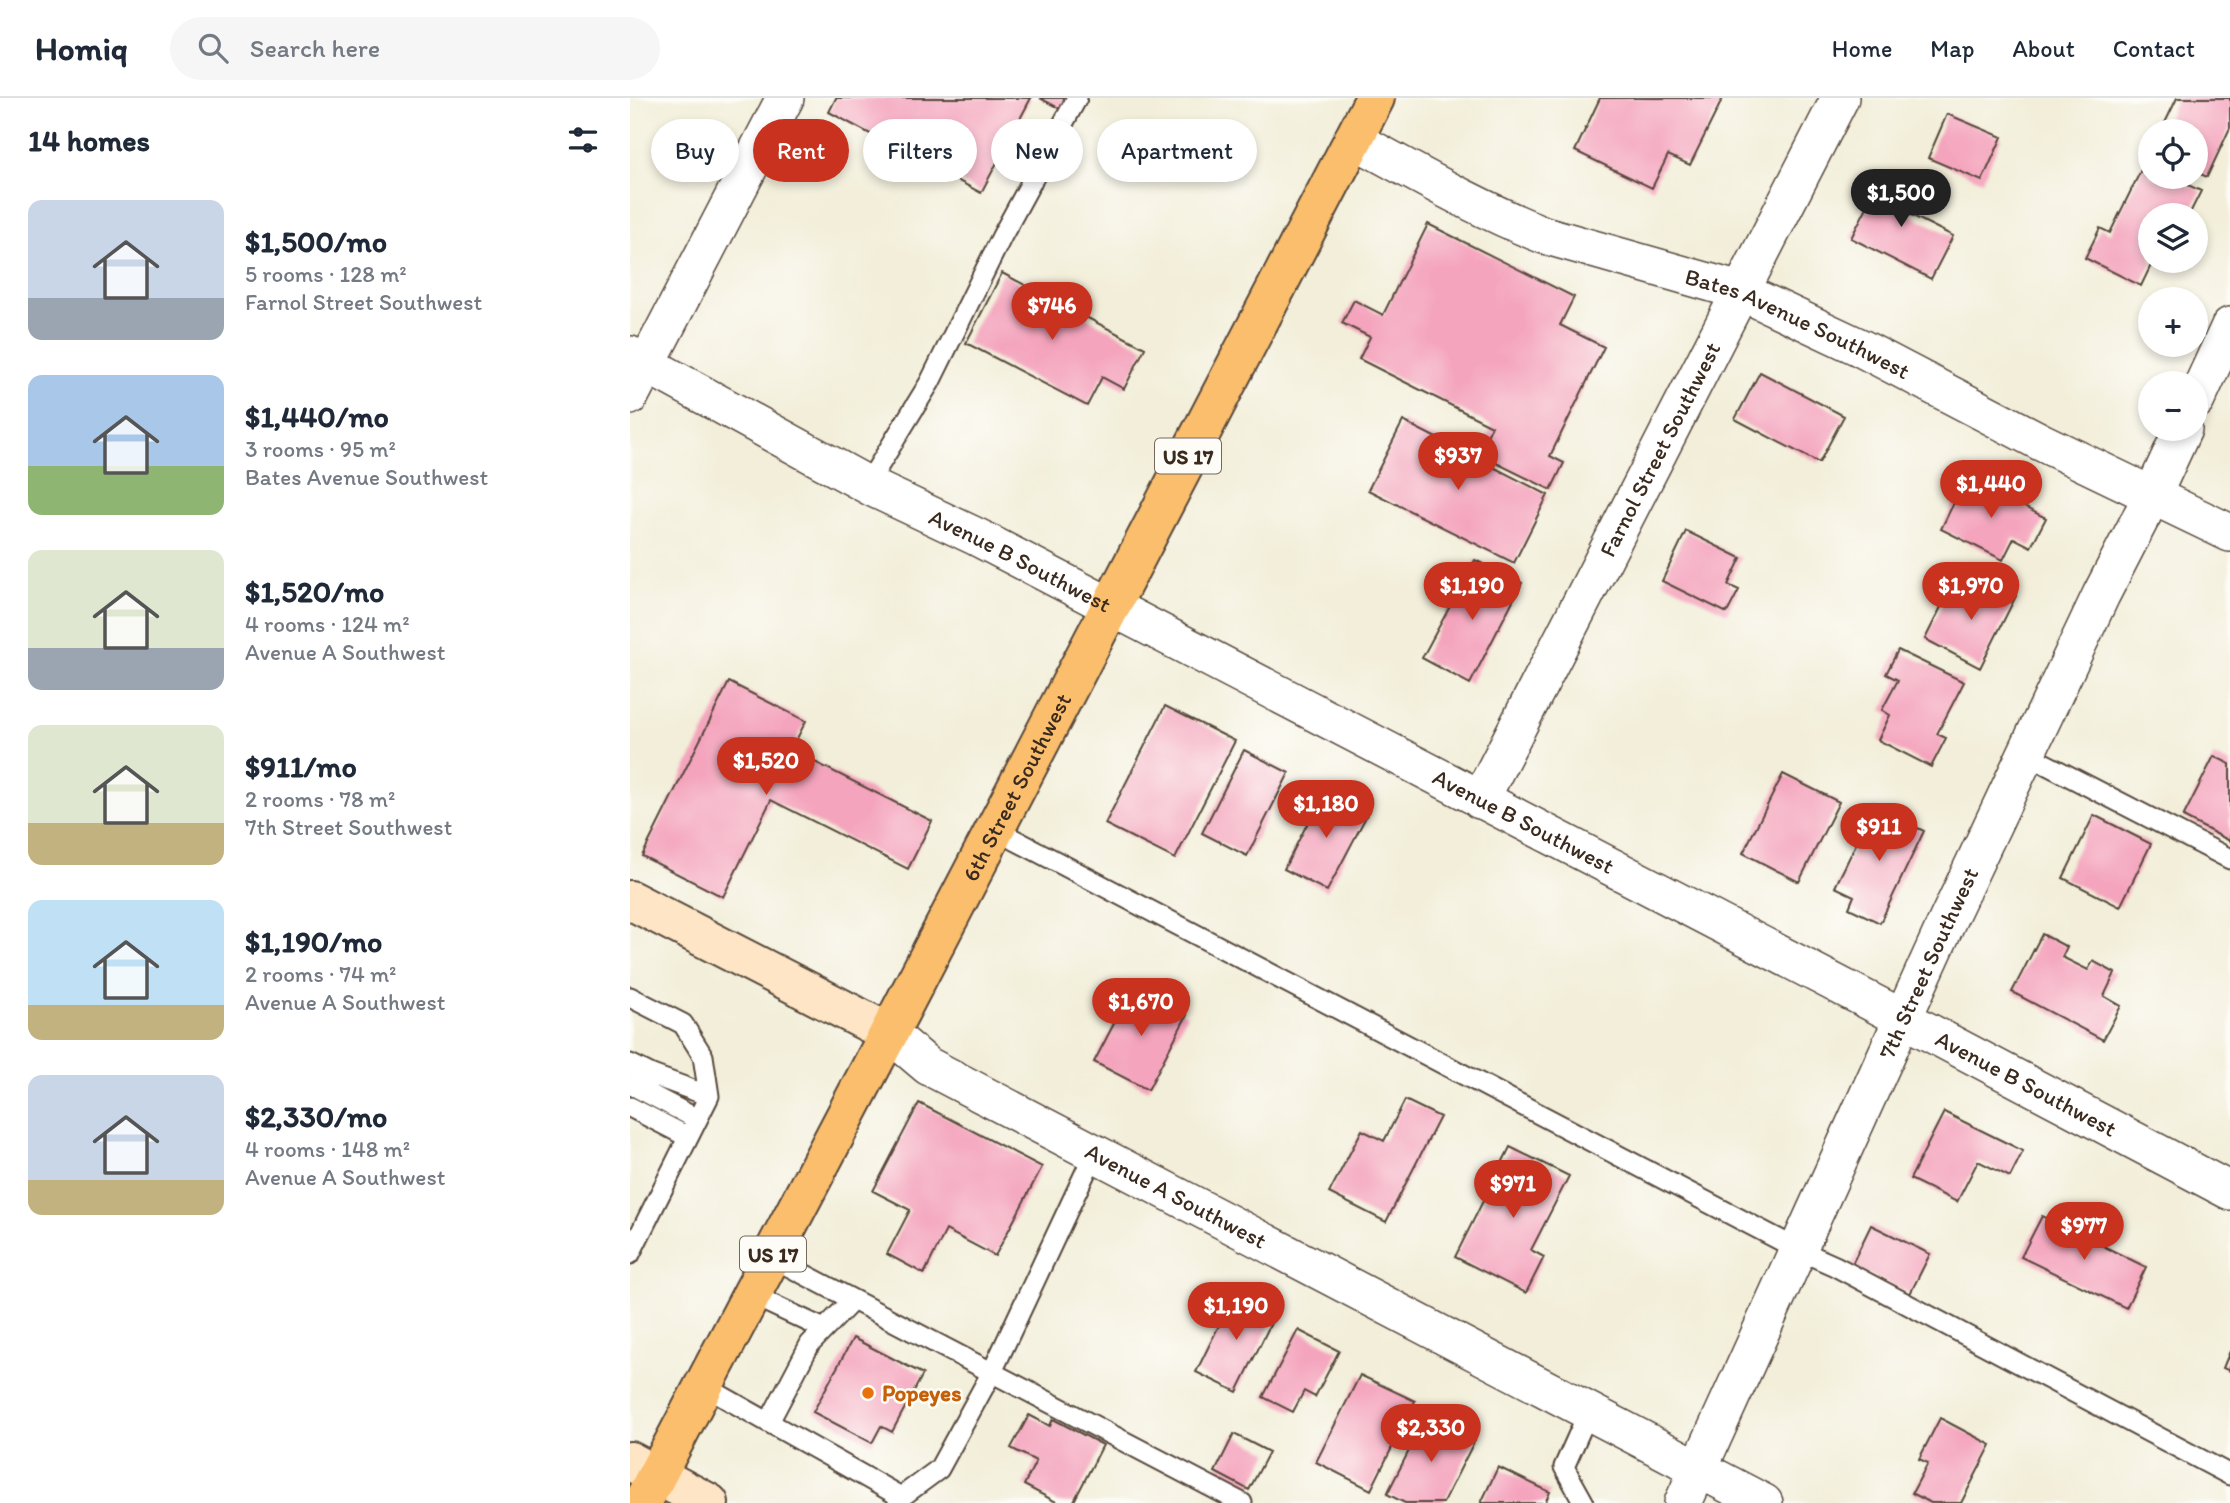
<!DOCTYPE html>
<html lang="en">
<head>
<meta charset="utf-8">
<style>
  :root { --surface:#fff; --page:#f6f6f7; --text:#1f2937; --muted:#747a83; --line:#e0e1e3; --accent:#c8321e }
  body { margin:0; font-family:Itim,sans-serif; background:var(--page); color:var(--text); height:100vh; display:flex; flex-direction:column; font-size:26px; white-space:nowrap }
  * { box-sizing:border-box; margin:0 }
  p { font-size:23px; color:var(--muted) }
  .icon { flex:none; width:38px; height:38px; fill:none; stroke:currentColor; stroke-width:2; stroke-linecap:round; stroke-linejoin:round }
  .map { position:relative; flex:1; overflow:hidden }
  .drawer { display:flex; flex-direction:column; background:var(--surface); width:630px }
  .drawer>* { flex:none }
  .hud { position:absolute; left:21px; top:21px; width:665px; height:63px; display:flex; gap:14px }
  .tools { position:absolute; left:1508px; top:21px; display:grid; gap:14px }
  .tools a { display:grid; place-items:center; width:70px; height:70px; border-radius:50%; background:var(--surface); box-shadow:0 4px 10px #0003; font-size:35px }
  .price { position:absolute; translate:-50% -60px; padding:0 16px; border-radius:24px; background:var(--accent); color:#fff; font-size:23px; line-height:46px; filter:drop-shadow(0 2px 4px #0008) }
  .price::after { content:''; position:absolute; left:50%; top:42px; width:21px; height:16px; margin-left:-10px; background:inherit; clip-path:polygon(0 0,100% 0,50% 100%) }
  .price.active { background:#222; color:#fff }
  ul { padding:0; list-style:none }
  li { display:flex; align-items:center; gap:21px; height:175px; padding:0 28px }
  li span { display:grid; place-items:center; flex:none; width:196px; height:140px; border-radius:14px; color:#555 }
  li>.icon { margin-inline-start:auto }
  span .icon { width:84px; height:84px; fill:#fffc; stroke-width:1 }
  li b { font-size:30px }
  h2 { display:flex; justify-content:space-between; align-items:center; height:84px; padding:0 28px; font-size:30px }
  .tag { padding:0 24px; border-radius:32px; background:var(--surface); box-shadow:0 4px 10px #0003; font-size:24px; line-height:63px }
  .tag.active { background:var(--accent); color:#fff }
  header { display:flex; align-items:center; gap:42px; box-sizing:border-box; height:98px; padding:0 35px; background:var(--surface); border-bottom:2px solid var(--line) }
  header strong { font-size:33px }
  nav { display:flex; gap:38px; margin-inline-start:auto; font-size:24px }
  .search { width:490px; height:63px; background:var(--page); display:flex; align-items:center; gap:18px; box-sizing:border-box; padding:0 24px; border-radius:38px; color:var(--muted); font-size:26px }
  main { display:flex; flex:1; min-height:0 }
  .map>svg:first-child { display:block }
  .building { fill:#f4a4bd }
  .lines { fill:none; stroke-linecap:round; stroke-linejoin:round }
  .lane-casing { stroke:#56473a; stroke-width:23 }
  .street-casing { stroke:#56473a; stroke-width:40 }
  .secondary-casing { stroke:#56473a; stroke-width:42 }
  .highway-casing { stroke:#56473a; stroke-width:42 }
  .lane { stroke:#fff; stroke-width:19 }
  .street { stroke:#fff; stroke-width:37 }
  .secondary { stroke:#fde5c5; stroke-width:38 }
  .highway { stroke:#fabe6d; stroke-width:38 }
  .food-dot { fill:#e8710a; stroke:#fdfcf7; stroke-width:2.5 }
  .labels { text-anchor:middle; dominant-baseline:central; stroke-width:5; stroke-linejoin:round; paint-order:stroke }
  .shield { fill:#fdfcf7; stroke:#75695f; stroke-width:2 }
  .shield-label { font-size:21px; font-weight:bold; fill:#3b2a1e }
  .street-label { font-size:23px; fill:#3b2a1e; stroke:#fdfcf7 }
  .food-label { font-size:23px; font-weight:bold; fill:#c56008; stroke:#fdfcf7; text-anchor:start }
</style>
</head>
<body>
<header>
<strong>Homiq</strong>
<div class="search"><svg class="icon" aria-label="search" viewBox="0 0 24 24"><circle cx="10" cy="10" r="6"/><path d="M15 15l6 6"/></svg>Search here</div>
<nav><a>Home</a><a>Map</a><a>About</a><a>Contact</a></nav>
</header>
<main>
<section class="drawer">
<h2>14 homes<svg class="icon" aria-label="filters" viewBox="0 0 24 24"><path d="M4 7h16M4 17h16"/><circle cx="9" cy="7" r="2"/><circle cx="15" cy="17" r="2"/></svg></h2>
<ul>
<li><span style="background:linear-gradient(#c9d6e8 70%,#9aa5b1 0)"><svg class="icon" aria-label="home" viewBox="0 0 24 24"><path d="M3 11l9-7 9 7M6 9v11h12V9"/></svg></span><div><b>$1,500/mo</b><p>5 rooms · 128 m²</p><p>Farnol Street Southwest</p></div></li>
<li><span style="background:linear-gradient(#a9c7e8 65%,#8fb573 0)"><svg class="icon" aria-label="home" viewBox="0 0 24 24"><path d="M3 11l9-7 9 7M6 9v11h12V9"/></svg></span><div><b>$1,440/mo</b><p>3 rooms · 95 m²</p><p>Bates Avenue Southwest</p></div></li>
<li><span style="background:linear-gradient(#dfe7d0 70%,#9aa5b1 0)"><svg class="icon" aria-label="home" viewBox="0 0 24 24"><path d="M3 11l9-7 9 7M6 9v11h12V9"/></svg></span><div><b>$1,520/mo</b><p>4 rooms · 124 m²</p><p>Avenue A Southwest</p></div></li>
<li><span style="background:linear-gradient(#dfe7d0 70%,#c2b280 0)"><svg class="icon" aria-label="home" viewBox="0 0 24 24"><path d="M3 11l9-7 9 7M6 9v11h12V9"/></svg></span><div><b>$911/mo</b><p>2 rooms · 78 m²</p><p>7th Street Southwest</p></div></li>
<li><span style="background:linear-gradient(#bfe0f5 75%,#c2b280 0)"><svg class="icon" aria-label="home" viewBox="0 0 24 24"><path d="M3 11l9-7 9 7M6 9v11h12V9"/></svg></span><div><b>$1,190/mo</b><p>2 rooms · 74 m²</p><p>Avenue A Southwest</p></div></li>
<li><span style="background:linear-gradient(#c9d6e8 75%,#c2b280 0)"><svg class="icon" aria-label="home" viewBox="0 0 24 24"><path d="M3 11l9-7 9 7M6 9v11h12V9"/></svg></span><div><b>$2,330/mo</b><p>4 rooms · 148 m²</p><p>Avenue A Southwest</p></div></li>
</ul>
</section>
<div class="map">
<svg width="1600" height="1405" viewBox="0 0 1600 1405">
  <rect width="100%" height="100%" fill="#fdfcf7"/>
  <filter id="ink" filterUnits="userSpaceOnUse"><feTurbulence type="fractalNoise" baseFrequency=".0143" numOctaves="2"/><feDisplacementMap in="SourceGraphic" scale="14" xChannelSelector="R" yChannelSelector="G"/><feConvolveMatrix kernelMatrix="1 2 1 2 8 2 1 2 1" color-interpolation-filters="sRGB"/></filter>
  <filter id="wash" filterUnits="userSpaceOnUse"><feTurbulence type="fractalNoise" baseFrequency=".00686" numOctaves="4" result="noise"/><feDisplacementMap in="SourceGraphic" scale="28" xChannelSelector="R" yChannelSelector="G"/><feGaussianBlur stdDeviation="1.57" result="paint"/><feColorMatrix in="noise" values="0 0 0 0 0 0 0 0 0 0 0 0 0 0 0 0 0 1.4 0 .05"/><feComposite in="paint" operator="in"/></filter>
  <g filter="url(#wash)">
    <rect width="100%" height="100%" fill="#f2eed9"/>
    <g id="blocks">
      <path class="building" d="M206,0H401L351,95L199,14Z
        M410,0H439L432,12Z
        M970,0H1093L1060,67L1038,57L1022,90L945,53Z
        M1547,0H1600V30L1577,79L1566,74V33H1531Z
        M1317,16L1372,39L1352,83L1298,60Z
        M1514,66L1521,69V79H1541L1571,93L1559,117H1521V163H1523L1511,188L1455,160L1470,130L1480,135Z
        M1254,76L1290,94L1279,116L1323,138L1301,181L1221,140Z
        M798,126L944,199L930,227L974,249L920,358L934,365L921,392L848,356L862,328L729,261L740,239L712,225L724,202L753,217Z
        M372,175L515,250L494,291L472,279L457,308L336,245Z
        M1130,274L1214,318L1189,365L1105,321Z
        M773,323L918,397L884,465L738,392Z
        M1336,380L1416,420L1401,449L1384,440L1373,462L1311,431Z
        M1056,433L1111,460L1098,487L1109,492L1097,515L1032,483Z
        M845,462L892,485L840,586L792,560Z
        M1347,478L1386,498L1350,570L1295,541L1318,495L1334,504Z
        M1268,552L1334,584L1307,636L1316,640L1301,669L1248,642L1260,617L1252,612L1268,582L1256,576Z
        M99,584L176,623L161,652L302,723L278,771L141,702L93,799L12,758Z
        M535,608L605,643L545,761L475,726Z
        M614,652L659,675L617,758L572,735Z
        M1584,658L1600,666V743L1553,719Z
        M1153,676L1209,704L1169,784L1113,755Z
        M695,691L739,713L697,793L654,771Z
        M1244,709L1294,733L1250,825L1219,810L1224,798L1205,789Z
        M1464,717L1521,746L1490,809L1433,780Z
        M1412,836L1437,849L1432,859L1458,872L1463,863L1485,875L1474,898L1491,908L1473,942L1382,894Z
        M503,889L557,917L518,992L464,964Z
        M775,1002L810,1019L756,1124L699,1095L732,1032L754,1043Z
        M289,1005L412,1069L365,1158L316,1132L294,1176L257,1156L280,1112L243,1093Z
        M1314,1014L1393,1053L1380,1079L1348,1063L1327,1104L1280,1081Z
        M880,1049L939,1078L901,1152L914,1159L896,1195L825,1159Z
        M1412,1118L1516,1169L1496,1210L1391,1159Z
        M1241,1127L1300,1156L1280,1196L1221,1168Z
        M605,1195L646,1215L607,1294L566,1274Z
        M668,1232L709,1253L685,1299L674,1293L663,1314L633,1299Z
        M223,1240L293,1276L262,1334L251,1328L242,1345L183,1314Z
        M1600,1253V1273L1593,1270Z
        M730,1277L785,1303L741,1392L686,1364Z
        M399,1317L420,1328L423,1321L473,1347L443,1405H428L394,1387L406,1363L381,1350Z
        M797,1317L845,1342L813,1405H775L757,1396Z
        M1310,1320L1361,1347L1331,1405H1301L1282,1395L1298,1365L1289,1361Z
        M604,1336L639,1354L619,1392L585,1374Z
        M868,1369L920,1394L915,1405H851Z"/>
    </g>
  </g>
  <g filter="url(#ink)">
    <use href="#blocks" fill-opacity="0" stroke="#56473a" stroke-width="2"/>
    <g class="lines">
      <g class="lane-casing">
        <path id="lane" d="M237,387L300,284L372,138L447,0
          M1396,656L1600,761
          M364,731L1169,1152L1205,1168L1600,1377
          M0,899L53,926L73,958L79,998L0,1156
          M0,966L22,977L79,998
          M0,986L67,1021
          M0,1009L58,1039
          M141,1159L612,1405
          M122,1197L194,1231
          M74,1288L271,1399
          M139,1324L180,1246L223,1202
          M268,1405L271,1399L309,1371L362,1274L465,1054
          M954,1405L934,1369L959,1313"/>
      </g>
      <g class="street-casing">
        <g id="street">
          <path id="s1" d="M723,41C786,75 848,111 914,137L1110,193L1229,249L1411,344L1600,435"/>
          <path id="s2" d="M0,257L243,390L347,439L1274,921L1600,1093"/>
          <path d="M0,298L155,0"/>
          <path d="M1566,302L1600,228"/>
          <path id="s3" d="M850,702L1210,0"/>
          <path id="s4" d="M259,935L298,968L1134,1405"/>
          <path id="s5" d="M1053,1405L1318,821L1471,497L1522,398L1553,331"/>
        </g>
      </g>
      <g class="secondary-casing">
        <path id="secondary" d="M0,802L259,935
          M0,1363L79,1405"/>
      </g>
      <g class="highway-casing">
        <g id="highway">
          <path id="s6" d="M12,1405L259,935L745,0"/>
        </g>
      </g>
      <use href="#lane" class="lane"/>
      <use href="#street" class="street"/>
      <use href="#secondary" class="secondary"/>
      <use href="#highway" class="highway"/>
    </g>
  </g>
  <circle class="food-dot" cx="238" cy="1295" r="7"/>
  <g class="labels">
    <g class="shield">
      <rect x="525" y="340.5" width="66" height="35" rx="5"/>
      <rect x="110" y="1138.5" width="66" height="35" rx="5"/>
    </g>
    <g class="shield-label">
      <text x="558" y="358">US 17</text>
      <text x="143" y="1156">US 17</text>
    </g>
    <g class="street-label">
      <text stroke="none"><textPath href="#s1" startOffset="483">Bates Avenue Southwest</textPath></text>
      <text stroke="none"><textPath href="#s3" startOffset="394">Farnol Street Southwest</textPath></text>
      <text stroke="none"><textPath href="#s2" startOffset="441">Avenue B Southwest</textPath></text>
      <text stroke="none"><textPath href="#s6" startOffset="808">6th Street Southwest</textPath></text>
      <text stroke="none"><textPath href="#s2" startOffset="1008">Avenue B Southwest</textPath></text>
      <text stroke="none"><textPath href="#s5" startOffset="593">7th Street Southwest</textPath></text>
      <text stroke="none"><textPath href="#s2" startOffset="1575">Avenue B Southwest</textPath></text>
      <text stroke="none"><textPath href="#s4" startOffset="331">Avenue A Southwest</textPath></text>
    </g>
    <g class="food-label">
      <text x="252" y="1295">Popeyes</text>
    </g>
  </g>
</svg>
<div class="tools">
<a><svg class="icon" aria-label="locate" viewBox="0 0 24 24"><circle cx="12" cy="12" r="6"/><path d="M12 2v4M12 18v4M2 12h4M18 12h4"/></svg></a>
<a><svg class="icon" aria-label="layers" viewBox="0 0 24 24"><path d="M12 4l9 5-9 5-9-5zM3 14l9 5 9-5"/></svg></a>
<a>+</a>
<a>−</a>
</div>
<b class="price active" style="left:1271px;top:131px">$1,500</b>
<b class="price" style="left:422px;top:244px">$746</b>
<b class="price" style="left:828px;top:394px">$937</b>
<b class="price" style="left:1361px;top:422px">$1,440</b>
<b class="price" style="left:842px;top:524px">$1,190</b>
<b class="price" style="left:1341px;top:524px">$1,970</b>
<b class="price" style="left:136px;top:699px">$1,520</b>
<b class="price" style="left:696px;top:742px">$1,180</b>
<b class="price" style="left:1249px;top:765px">$911</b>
<b class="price" style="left:511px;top:940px">$1,670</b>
<b class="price" style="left:883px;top:1122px">$971</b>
<b class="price" style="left:1454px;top:1164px">$977</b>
<b class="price" style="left:606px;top:1244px">$1,190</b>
<b class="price" style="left:801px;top:1366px">$2,330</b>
<div class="hud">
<a class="tag">Buy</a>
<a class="tag active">Rent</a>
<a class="tag">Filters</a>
<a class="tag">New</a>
<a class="tag">Apartment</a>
</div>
</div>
</main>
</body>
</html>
